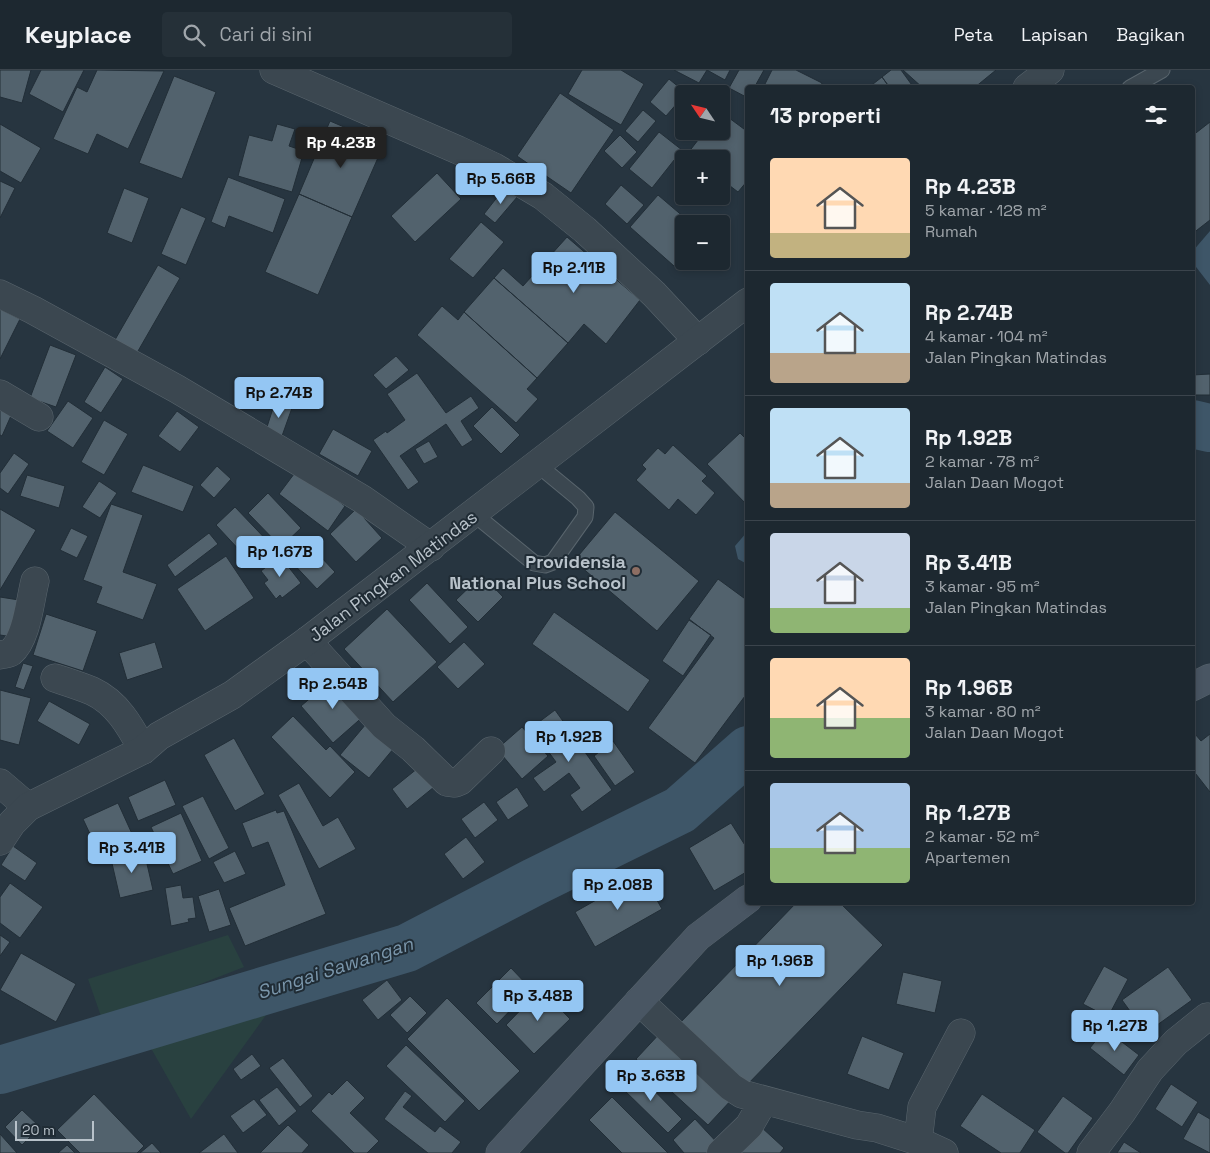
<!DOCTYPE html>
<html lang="id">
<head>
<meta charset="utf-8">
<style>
  :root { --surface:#1d2830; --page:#253038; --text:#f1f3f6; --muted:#a0a6ab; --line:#3b444c; --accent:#94c6f3 }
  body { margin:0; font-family:"Space Grotesk",sans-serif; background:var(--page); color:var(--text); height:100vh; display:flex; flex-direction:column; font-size:19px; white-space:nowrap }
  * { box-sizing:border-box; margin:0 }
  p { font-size:16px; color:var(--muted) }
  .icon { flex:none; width:28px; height:28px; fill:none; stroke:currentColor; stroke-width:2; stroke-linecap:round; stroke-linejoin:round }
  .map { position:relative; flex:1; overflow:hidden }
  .panel { position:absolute; left:745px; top:15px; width:450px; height:820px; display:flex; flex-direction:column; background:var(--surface); border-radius:5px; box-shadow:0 2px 8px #0003,0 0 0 1px var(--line) }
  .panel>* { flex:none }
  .needle { width:32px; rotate:305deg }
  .tools { position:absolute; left:675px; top:15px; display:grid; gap:10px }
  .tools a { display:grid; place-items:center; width:55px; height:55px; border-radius:5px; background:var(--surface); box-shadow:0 2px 8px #0003,0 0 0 1px var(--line); font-size:25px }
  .scale { position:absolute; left:15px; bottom:12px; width:79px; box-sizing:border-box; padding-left:5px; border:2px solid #b8c2ca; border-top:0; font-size:14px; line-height:18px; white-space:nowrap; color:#b8c2ca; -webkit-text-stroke:4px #202c35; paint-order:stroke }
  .price { position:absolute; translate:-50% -42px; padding:0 11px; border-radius:5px; background:var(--accent); color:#111; font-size:16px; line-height:32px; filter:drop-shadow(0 1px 2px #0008) }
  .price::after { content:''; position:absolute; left:50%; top:30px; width:15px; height:11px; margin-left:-8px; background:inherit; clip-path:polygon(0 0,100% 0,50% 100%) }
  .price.active { background:#222; color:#fff }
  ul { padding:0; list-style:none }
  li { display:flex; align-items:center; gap:15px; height:125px; padding:0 25px }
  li+li { border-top:1px solid var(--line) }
  li span { display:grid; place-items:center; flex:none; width:140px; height:100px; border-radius:5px; color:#555 }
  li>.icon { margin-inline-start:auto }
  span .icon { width:60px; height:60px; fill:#fffc; stroke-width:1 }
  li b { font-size:21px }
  h2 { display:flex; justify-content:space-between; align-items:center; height:60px; padding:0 25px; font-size:21px }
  header { display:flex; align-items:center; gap:30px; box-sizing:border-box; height:70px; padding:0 25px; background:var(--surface); border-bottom:1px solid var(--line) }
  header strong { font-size:24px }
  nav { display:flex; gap:28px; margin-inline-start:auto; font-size:18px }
  .search { width:350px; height:45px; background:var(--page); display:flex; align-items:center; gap:12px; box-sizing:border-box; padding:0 18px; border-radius:5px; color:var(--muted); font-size:19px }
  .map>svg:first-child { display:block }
  .green { fill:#294140 }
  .water { fill:#3e5668 }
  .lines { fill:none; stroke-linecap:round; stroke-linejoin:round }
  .river { stroke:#3e5668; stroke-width:48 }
  .building { fill:#52626d; stroke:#222e37 }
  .service-casing { stroke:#59656d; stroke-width:17 }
  .minor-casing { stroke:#59656d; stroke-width:29 }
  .tertiary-casing { stroke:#59656d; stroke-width:29 }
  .secondary-casing { stroke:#59656d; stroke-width:29 }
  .service { stroke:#3b4750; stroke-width:15 }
  .minor { stroke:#3b4750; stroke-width:28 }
  .tertiary { stroke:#3b4750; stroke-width:28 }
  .secondary { stroke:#495663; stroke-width:28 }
  .education-dot { fill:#8d6e63; stroke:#202c35; stroke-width:2 }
  .labels { text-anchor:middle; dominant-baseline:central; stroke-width:4; stroke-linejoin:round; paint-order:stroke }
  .poi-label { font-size:18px; font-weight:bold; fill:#b8c2ca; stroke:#202c35; text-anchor:end }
  .street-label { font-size:18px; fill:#b8c2ca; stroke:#202c35 }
  .water-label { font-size:19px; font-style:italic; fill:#7a96ab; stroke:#202c35 }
</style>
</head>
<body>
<header>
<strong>Keyplace</strong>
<div class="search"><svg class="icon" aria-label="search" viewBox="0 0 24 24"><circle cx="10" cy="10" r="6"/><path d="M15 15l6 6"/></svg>Cari di sini</div>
<nav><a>Peta</a><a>Lapisan</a><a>Bagikan</a></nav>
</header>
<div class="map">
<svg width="1210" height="1083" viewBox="0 0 1210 1083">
  <rect width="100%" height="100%" fill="#273540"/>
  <path class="green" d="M228,865L244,897L103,952L88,909Z
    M274,934L191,1049L148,973Z"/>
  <path class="water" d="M1210,161V215L1193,193L1192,182Z
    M747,462V494L738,489L735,476Z"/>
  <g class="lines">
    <path class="river" d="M1192,354L1210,358
      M0,1000L407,878L534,812L680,740L748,680"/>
  </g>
  <path class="building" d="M0,0H31L22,33L0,27Z
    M41,0H84L63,42L29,24Z
    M97,0L164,1L128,79L97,64L88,84L53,69L77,17L87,22Z
    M582,0H621L644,14L621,55L568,24Z
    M674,0H707L699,13Z
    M707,0H730L725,10Z
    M739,0H764L754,18H748V28L729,18Z
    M772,0H796L822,13L820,18H763Z
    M891,0H901L914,18H890L882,7Z
    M903,0H996L974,18H923Z
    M174,6L216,22L182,109L139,93Z
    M882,7L890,18H868Z
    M669,9L686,23L666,46L650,32Z
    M560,23L614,60L571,123L517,86Z
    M643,40L656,51L638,72L625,61Z
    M721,42L748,62V110L738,122L721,109V89H696L688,83L705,61H721Z
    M330,51L384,74L352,147L299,124Z
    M1210,52V150L1192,164V66Z
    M0,54L41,78L21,113L0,101Z
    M277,54L295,59L289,76L304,81L292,122L238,106L249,65L272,71Z
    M659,62L682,80L652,118L629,99Z
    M620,65L637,82L622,98L604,81Z
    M437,103L461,129L415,172L391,146Z
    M228,107L285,129L273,163L229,146L225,158L211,152Z
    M0,111L15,118L0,148Z
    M621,115L644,135L627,154L605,134Z
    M506,116L518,126L495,153L484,144Z
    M124,118L149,128L132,173L107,163Z
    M299,124L352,147L318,225L265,202Z
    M658,125L692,154H684V191H703L694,201L680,190L674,196L630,157Z
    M181,137L206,148L186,195L161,184Z
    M481,152L504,172L473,208L449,189Z
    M567,167L640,230L606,274L584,254L568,273L494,208L503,198L523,216Z
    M158,195L180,208L134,288L112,275Z
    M494,208L568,273L537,308L464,242Z
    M442,236L458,250L464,242L537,308L527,319L538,329L516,353L417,265Z
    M0,239L20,249L0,289Z
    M50,275L76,285L56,337L30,328Z
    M396,286L409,300L386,319L373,305Z
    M105,297L123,309L101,343L84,332Z
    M417,303L446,343L471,326L479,338L461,351L473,370L462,377L446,354L400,386L419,412L408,420L373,370L386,361L387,363L405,350L387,324Z
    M1210,304V325H1192V305Z
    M68,331L93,348L73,378L47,361Z
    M275,332L292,338L282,366L266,360Z
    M0,333L14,339L2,366L0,365Z
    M492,337L520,365L501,384L473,356Z
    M177,341L199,357L180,382L158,366Z
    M104,350L128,364L104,405L81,392Z
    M333,359L372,381L358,406L319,384Z
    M740,363L748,371V436L707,394Z
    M429,371L438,387L424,394L415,379Z
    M673,375L707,406L702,411L715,423L696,445L678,429L669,440L636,410L646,399L642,395L658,378L665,384Z
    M14,383L29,394L8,424L0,418V403Z
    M143,395L194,416L183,442L131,422Z
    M217,396L231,409L214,428L200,415Z
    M297,400L345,436L328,461L279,424Z
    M27,405L65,416L59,438L20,426Z
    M99,411L117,423L100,448L82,437Z
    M268,423L301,458L281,477L248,443Z
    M111,434L143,445L123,502L157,514L143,550L96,533L102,517L83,510Z
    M235,437L275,479L256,498L216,455Z
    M0,439L36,460L0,520Z
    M356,439L382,468L356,492L330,464Z
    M615,442L699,511L657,561L574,491Z
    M71,458L88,466L77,488L60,480Z
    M209,463L218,474L175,507L167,495Z
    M306,471L335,502L317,519L288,488Z
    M226,486L254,528L205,561L177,519Z
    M280,486L301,513L282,528L280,525L276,529L264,513L268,510L261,501Z
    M482,505L503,527L478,552L456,530Z
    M718,509L748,531V622L695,693L648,658L714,568L689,549Z
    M427,513L468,557L450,574L409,530Z
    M0,527L19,530L13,567L0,565Z
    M387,539L437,592L393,632L344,579Z
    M554,542L650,610L628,642L532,574Z
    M46,544L97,561L83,601L33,585Z
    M689,550L711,565L683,606L662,591Z
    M155,572L163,598L127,610L119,583Z
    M464,572L485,594L458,619L437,597Z
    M23,593L33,596L24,620L15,617Z
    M334,608L366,644L333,673L301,636Z
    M0,620L31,628L19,675L0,670Z
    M49,631L90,654L79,675L37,651Z
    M555,640L612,720L582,742L570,725L580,718L569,703L544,722L533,708L556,692L531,658Z
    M293,646L326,680L330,676L355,702L330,728L271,667Z
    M371,648L399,672L369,708L340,685Z
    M522,657L548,686L522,709L497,679Z
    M1195,664L1201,671L1210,664V722L1192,699V666Z
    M234,668L265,724L235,741L204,685Z
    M613,671L635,702L615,716L594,686Z
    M418,698L434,717L407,739L392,719Z
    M165,710L176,735L138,751L128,727Z
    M299,713L323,756L338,747L356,779L319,799L278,725Z
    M517,717L529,736L508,750L496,732Z
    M203,726L229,778L209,789L182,736Z
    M484,732L498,750L475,768L461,749Z
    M118,733L133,766L98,781L83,749Z
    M276,740L277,743L284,741L326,844L245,876L229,838L285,815L268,772L252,778L242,753Z
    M181,743L202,791L173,804L151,757Z
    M731,753L748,780V801L714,821L689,778Z
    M466,767L485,792L463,809L444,784Z
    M13,776L37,793L25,811L1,795Z
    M144,781L153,820L120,828L111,789Z
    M235,781L246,804L224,813L213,792Z
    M642,804L662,839L595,877L575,842Z
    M10,813L43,837L20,868L0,853V827Z
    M181,815L183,828L193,827L196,848L188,849L189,852L171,856L165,818Z
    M219,819L231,855L209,862L198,826Z
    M797,832H839L883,875L744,1018L679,954Z
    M0,865L10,872L0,886Z
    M21,883L76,914L56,952L0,920Z
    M1104,896L1128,909L1108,947L1083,934Z
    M1168,897L1192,930L1146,963L1122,930Z
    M511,898L531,919L497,954L476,933Z
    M903,902L942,911L935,943L896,934Z
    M387,910L402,930L378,950L362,930Z
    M541,919L570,949L534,984L506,955Z
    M410,926L427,943L407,963L390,945Z
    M447,928L520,1001L479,1041L407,969Z
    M1105,959L1139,985L1124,1005L1090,978Z
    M662,961L734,1027L708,1055L636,989Z
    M862,966L904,983L889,1020L847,1004Z
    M406,975L465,1031L445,1052L386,996Z
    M252,984L261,996L241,1010L233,999Z
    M283,988L313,1026L300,1037L269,998Z
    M636,1002L682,1049L668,1063L621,1017Z
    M347,1010L365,1028L350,1043L379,1071L367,1083H354L311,1041L329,1022L332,1025Z
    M1171,1014L1198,1032L1182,1057L1155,1039Z
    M277,1017L297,1041L279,1056L259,1030Z
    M405,1021L412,1026L403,1037L435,1062L440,1056L461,1072L452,1083H428L384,1049Z
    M94,1024L144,1076L137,1083H80L57,1060Z
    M982,1024L1035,1060L1020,1083H1001L960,1056Z
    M1063,1026L1093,1048L1068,1083H1065L1037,1062Z
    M612,1027L668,1083H622L589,1050Z
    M254,1029L267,1045L243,1063L230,1046Z
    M22,1040L40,1057L22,1075L5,1057Z
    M1198,1042L1210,1049V1083L1183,1069Z
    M695,1049L722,1078L716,1083H684L673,1070Z
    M288,1055L309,1075L302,1083H260Z
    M760,1056L784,1078L780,1083H739Z
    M0,1064L17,1083H0Z
    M224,1064L238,1083H199Z
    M1124,1072L1141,1083H1117Z
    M152,1073L161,1083H140Z
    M67,1075L75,1083H58Z"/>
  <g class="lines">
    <g class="service-casing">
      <path id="service" d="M1130,18L1162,0
        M474,444L534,493L545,495L553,492L585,447L586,437L578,428L538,395"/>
    </g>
    <g class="minor-casing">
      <path id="minor" d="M274,0L458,80L494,97L543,126L585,160L654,224L698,271
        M0,224L33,240L177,319L362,429L431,477
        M0,324L39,347
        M307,571L384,656L413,679L447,712L455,713L460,711L491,681
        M0,585C4,584 8,584 11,582C27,569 30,530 35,511
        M55,608C67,612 80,616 92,621C118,633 131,658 143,680
        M0,713L28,737
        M639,931L731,1017L742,1024L857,1055L877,1058L918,1071L944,1083
        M918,1071L922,1037L961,963
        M721,1083L749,1056L764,1030
        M1091,1083L1122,1042L1150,1000L1176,972L1207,947"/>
    </g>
    <g class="tertiary-casing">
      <path id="tertiary" d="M1027,18L1050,0
        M0,771L12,753L28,737L143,680L159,666L232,625L307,571L748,232"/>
    </g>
    <g class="secondary-casing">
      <path id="secondary" d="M1192,617L1210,608
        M500,1083L698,867L748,829"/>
    </g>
    <use href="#service" class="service"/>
    <use href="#minor" class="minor"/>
    <use href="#tertiary" class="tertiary"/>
    <use href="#secondary" class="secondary"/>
  </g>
  <circle class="education-dot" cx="636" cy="501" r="5"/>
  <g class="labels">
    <g class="poi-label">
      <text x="626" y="491">Providensia<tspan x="626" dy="21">National Plus School</tspan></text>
    </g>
    <g class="street-label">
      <text transform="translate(393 506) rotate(-37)">Jalan Pingkan Matindas</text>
    </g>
    <g class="water-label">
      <text transform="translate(335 898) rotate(-18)">Sungai Sawangan</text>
    </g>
  </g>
</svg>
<div class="tools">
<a><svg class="needle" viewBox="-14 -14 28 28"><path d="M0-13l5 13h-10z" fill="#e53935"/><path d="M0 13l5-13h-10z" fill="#a0a6ab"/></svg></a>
<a>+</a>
<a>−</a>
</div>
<div class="scale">20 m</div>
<b class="price active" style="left:341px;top:99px">Rp 4.23B</b>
<b class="price" style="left:501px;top:135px">Rp 5.66B</b>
<b class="price" style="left:574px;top:224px">Rp 2.11B</b>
<b class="price" style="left:279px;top:349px">Rp 2.74B</b>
<b class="price" style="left:280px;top:508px">Rp 1.67B</b>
<b class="price" style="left:333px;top:640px">Rp 2.54B</b>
<b class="price" style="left:569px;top:693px">Rp 1.92B</b>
<b class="price" style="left:132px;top:804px">Rp 3.41B</b>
<b class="price" style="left:618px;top:841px">Rp 2.08B</b>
<b class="price" style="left:780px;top:917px">Rp 1.96B</b>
<b class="price" style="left:538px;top:952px">Rp 3.48B</b>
<b class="price" style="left:1115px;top:982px">Rp 1.27B</b>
<b class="price" style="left:651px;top:1032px">Rp 3.63B</b>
<section class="panel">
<h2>13 properti<svg class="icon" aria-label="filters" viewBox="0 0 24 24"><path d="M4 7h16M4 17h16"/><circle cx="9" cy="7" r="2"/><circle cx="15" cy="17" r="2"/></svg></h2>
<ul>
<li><span style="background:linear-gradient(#ffd9b3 75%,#c2b280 0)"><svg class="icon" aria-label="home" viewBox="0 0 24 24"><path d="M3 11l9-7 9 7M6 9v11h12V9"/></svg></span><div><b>Rp 4.23B</b><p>5 kamar · 128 m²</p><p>Rumah</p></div></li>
<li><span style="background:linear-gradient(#bfe0f5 70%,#b9a48a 0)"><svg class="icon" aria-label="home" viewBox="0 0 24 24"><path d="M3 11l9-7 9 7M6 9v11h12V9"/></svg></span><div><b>Rp 2.74B</b><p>4 kamar · 104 m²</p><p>Jalan Pingkan Matindas</p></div></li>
<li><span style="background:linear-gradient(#bfe0f5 75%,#b9a48a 0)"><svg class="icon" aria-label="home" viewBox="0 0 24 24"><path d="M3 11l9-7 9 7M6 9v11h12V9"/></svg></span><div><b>Rp 1.92B</b><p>2 kamar · 78 m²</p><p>Jalan Daan Mogot</p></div></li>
<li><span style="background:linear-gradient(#c9d6e8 75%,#8fb573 0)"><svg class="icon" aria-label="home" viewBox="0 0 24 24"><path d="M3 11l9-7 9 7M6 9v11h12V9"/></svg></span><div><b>Rp 3.41B</b><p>3 kamar · 95 m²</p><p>Jalan Pingkan Matindas</p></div></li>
<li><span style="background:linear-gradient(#ffd9b3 60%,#8fb573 0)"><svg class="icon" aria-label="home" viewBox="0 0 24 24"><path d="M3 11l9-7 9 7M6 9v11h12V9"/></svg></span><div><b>Rp 1.96B</b><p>3 kamar · 80 m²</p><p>Jalan Daan Mogot</p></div></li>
<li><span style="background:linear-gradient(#a9c7e8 65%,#8fb573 0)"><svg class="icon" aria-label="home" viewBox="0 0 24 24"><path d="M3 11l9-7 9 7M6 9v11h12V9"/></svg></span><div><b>Rp 1.27B</b><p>2 kamar · 52 m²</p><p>Apartemen</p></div></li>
</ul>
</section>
</div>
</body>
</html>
